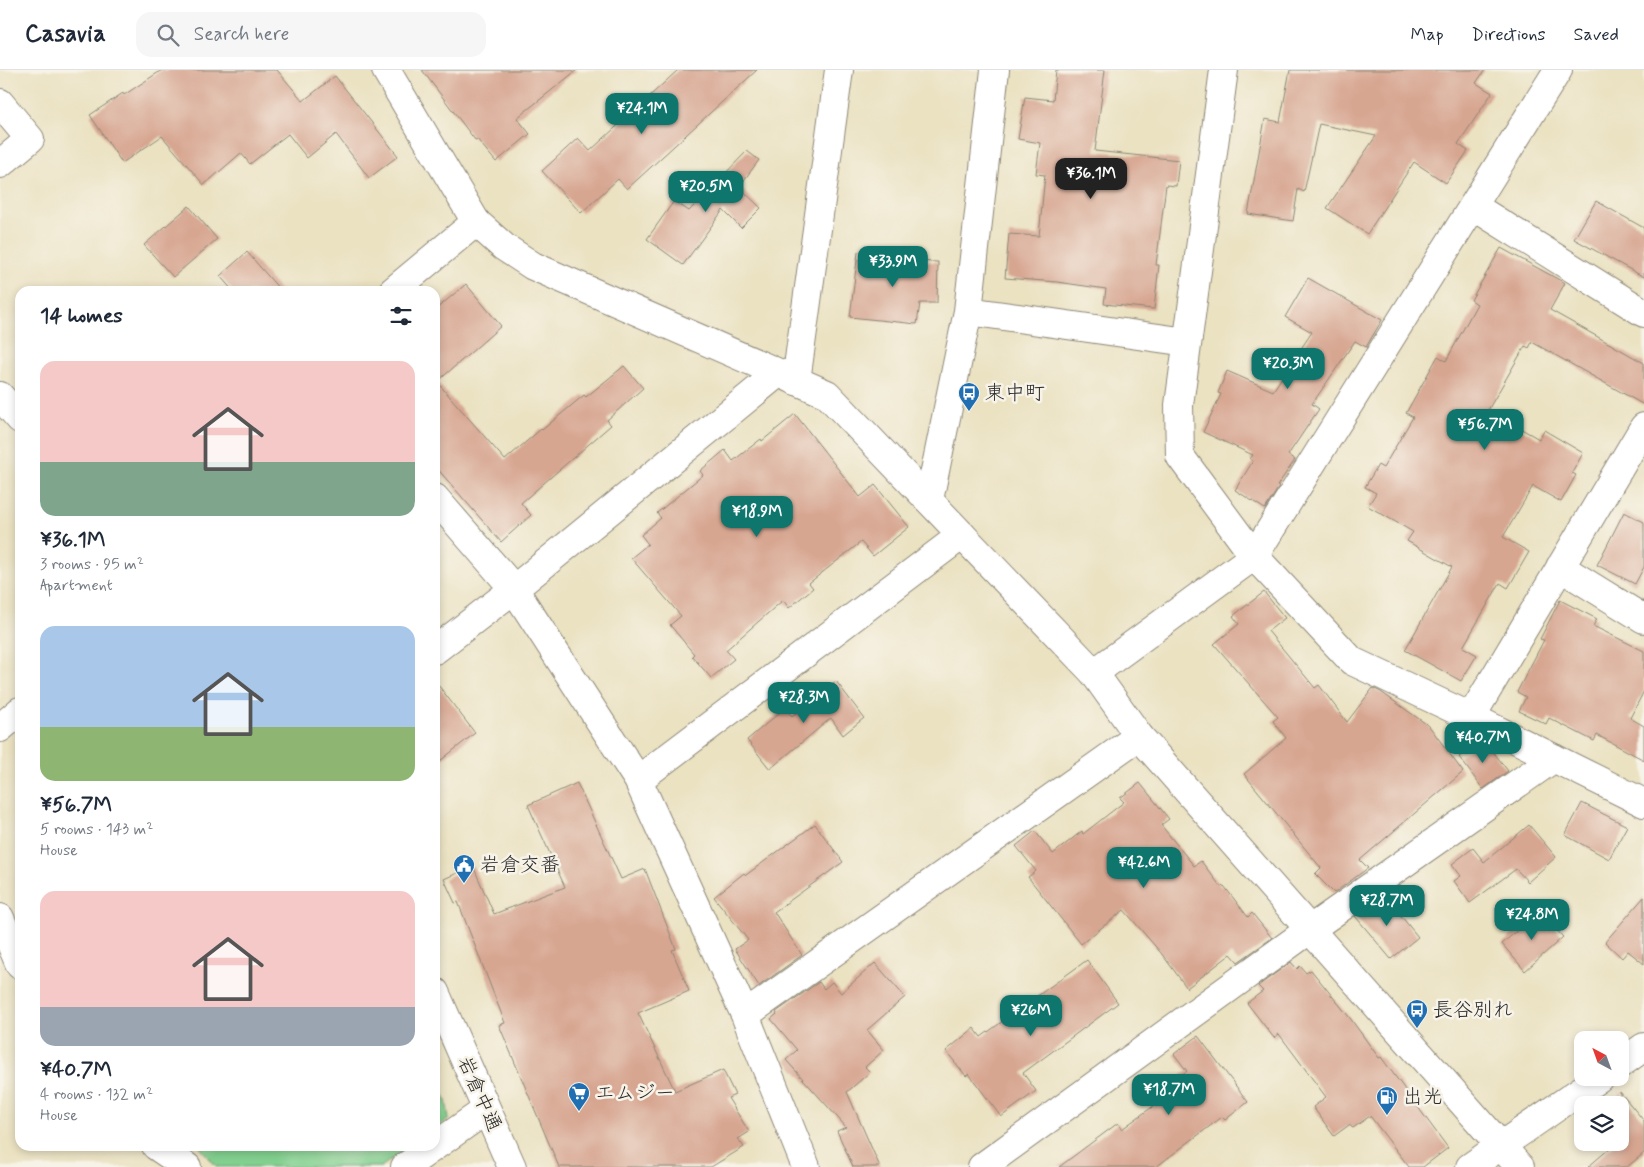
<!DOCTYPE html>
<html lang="en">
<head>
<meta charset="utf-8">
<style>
  :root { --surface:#fff; --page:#f6f6f7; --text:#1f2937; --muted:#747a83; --line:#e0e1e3; --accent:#0f766e }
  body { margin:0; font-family:Mynerve,"Klee One",sans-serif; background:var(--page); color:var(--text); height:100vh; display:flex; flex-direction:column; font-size:19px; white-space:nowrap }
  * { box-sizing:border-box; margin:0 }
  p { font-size:16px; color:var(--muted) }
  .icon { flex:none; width:28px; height:28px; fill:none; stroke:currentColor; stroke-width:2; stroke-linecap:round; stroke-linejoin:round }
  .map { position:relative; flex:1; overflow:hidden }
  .side { position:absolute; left:15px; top:216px; width:425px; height:865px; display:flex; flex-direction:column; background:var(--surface); border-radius:15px; box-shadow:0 2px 8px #0003 }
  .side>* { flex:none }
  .needle { width:32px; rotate:319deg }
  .controls { position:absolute; left:1574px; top:961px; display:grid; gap:10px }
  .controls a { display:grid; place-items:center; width:55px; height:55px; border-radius:10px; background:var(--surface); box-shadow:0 2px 8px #0003; font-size:25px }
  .price { position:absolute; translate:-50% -42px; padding:0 11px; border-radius:10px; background:var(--accent); color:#fff; font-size:16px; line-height:32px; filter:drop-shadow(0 1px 2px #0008) }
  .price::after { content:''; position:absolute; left:50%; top:30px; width:15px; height:11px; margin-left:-8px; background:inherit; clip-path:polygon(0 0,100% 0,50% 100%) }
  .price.selected { background:#222; color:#fff }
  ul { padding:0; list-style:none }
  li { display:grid; align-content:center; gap:10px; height:265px; padding:0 25px }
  li span { display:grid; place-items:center; height:155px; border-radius:15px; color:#555 }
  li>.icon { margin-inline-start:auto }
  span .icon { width:90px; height:90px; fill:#fffc; stroke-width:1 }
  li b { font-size:21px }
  h2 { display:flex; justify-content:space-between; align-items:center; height:60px; padding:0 25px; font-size:21px }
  header { display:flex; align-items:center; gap:30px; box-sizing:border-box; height:70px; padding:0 25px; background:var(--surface); border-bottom:1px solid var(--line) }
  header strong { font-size:24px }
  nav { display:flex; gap:28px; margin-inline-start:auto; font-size:18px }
  .search { width:350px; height:45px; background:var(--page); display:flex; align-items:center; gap:12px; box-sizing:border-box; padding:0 18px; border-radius:15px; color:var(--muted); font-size:19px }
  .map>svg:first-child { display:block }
  .green { fill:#82d08f; stroke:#567e5d }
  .building { fill:#d7a691 }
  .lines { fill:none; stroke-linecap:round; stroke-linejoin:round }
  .street-casing { stroke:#8b8676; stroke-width:30 }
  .secondary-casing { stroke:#8b8676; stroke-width:30 }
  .street { stroke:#fff; stroke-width:28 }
  .secondary { stroke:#fff; stroke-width:28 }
  .labels { text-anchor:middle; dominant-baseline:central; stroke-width:5; stroke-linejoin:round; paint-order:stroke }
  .poi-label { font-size:20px; fill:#2b2b2b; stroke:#f7f3e8; text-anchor:start }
  .street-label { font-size:20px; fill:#2b2b2b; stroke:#f7f3e8 }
</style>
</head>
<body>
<header>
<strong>Casavia</strong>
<div class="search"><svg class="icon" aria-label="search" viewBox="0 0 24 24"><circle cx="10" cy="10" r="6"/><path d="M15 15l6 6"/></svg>Search here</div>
<nav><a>Map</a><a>Directions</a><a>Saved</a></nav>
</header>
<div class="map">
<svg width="1644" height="1097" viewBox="0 0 1644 1097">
  <rect width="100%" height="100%" fill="#f7f3e8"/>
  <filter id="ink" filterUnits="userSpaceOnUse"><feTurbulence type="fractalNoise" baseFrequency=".02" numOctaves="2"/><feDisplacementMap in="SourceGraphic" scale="10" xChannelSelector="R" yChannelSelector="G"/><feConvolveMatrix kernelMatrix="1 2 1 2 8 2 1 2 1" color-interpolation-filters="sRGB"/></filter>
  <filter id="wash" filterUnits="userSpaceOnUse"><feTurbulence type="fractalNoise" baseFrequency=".0096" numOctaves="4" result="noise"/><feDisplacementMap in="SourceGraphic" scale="20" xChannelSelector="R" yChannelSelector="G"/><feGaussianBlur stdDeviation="1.12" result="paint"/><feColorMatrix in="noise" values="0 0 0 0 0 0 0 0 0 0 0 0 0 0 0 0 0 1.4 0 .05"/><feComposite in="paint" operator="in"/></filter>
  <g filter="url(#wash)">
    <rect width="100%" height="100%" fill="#ebe2c2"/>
    <path class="green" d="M435,1007L446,1030L449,1049L435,1059Z
      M199,1076H410L381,1097H217Z"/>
    <g id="blocks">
      <path class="building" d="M162,0H277L303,31L335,6L398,86L369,108L336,64L307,88L288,64L250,94L241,83L204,115L162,66L122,93L90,45L123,23L124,25Z
        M422,0H577L517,48L530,64L496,92L477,69L475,70Z
        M678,0H757L627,119L618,109L581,143L542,101L578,68L590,81Z
        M1056,0H1105L1095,81L1179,90L1176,116L1166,115L1156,195H1159L1154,239L1104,234L1106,219L1057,212L1005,208L1009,164L1039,166L1045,105L1036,104L1040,73L1018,69L1025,27L1053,30Z
        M1290,0H1485L1476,13L1492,23L1458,74L1468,81L1446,113L1414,92L1367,164L1327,138L1376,66L1319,54L1304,122L1298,119L1293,151L1248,144L1265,49L1280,52Z
        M747,81L759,90L739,117L761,138L741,158L723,140L683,195L647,169L674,131L689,141Z
        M1596,131L1644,158V207L1574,169Z
        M189,136L217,169L173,207L144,175Z
        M1501,178L1565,213L1550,240L1644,293V335L1532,272L1529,278L1525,276L1488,340L1539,369L1544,360L1583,383L1572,403L1576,405L1561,432L1533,416L1503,467L1529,482L1508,518L1500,513L1463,577L1477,585L1461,611L1405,580L1452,497L1407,471L1413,462L1368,436L1376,423L1365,417L1378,395L1383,398L1413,347L1406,343L1438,286L1446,291L1477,234L1471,230Z
        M247,182L281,221H233L220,206Z
        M858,182L883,184V190L938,192L937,233H920L917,254L850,247Z
        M1308,208L1382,250L1366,277L1355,271L1312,334L1319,339L1288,385L1295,390L1277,416L1279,417L1265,439L1235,420L1253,391L1250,389L1253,385L1203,362L1221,324L1218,323L1227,301L1273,321L1312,262L1285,247Z
        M466,214L501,256L437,312L505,390L541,359L542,360L584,325L586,327L624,296L643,318L607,350L611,355L521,433L531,445L501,472L435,396V240Z
        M795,344L860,427L875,415L909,457L873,486L861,472L809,513L813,518L789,538L783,530L726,580L734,589L711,608L692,586L694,584L670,555L681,546L631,488L648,474L641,465L661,448L657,443L703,405L700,401L725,380L733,391L761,369L762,371Z
        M1624,442L1644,452V497L1635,514L1597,495Z
        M1264,522L1285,548L1268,561L1315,618L1319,615L1347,652L1373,618L1381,622L1429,656L1463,702L1360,790L1368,798L1334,823L1315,804L1321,798L1244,704L1286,668L1273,651L1278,647L1214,574L1239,554L1233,546Z
        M1560,530L1597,549L1593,556L1644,581V621L1630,648L1644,656V690L1597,665L1594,671L1549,648L1546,654L1519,641L1526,627L1517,622L1544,570L1540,569Z
        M435,611L475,663L435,695Z
        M836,611L864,648L843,665L831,648L770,699L747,670L785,638L792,646Z
        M1482,670L1485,671L1508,701L1483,719L1459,687Z
        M577,713L621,809L645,799L676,879L672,880L689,921L638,943L675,1021L723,1000L735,1025L728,1028L749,1062L738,1069L744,1077L711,1097H559L499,955L505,953L458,832L455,833L444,809L473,796L494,844L565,817L528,735Z
        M1140,713L1169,749L1161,755L1194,796L1201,791L1221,817L1224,816L1248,847L1252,843L1272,868L1238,892L1231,884L1187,918L1161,883L1124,840L1081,874L1028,807L1036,801L1016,776L1035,761L1053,784L1082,761L1083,764L1124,732L1120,728Z
        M1582,733L1627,756L1609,789L1565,765Z
        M815,754L843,792L774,842L802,885L759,916L735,879L748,870L714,827L744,803L746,805Z
        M1529,755L1556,787L1528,812L1516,799L1470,833L1454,811L1461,806L1452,794L1473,778L1484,792Z
        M1385,826L1418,867L1391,889L1355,846Z
        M1644,827V894L1628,881L1622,888L1605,872Z
        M1539,841L1563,867L1525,901L1502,874Z
        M1087,890L1118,933L1023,1003L1036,1021L1001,1047L969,1004L966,1006L946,981L974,958L981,967Z
        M1291,892L1297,899L1300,896L1306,903L1311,900L1350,948L1379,988L1381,987L1448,1078L1423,1097H1409L1370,1046L1353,1058L1349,1055L1334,1066L1313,1037L1326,1027L1279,964L1274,968L1247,933L1263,921L1258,916Z
        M875,893L905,927L867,960L884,980L865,997L870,1002L847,1022L880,1097H853L837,1061L846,1057L786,990L797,980L771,949L777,944L776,942L819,912L824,919L832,912L841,923Z
        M1198,966L1248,1032L1225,1050L1222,1047L1156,1097H1059L1118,1053L1122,1059L1159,1032L1154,1024L1187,1001L1174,984Z
        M1620,1022L1644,1051V1083L1627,1097H1588L1617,1072H1620Z"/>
    </g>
  </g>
  <g filter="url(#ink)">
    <use href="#blocks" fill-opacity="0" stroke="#8b8676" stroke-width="1"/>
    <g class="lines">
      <g class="street-casing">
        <path id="street" d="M386,0L476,152L393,221
          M1224,0L1179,335L1180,386L1254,486L1352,591L1471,647L1644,733
          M0,33L30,69L0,94
          M1473,136L1644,243
          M968,241L1187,272
          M796,311L839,0
          M435,428L514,519L638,710L745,945L806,1097
          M929,430L968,241L995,0
          M1560,497L1644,549
          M435,580L514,519L778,303
          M1094,603L1254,486L1558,0
          M1471,647L1644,357
          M0,658L20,641
          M638,710L962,465
          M0,848L20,895
          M745,945L1139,666
          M1500,1075L1520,1097
          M156,1076L187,1097
          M435,1076L486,1040
          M405,1097L435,1076
          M982,1097L1309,860L1554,688"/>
      </g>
      <g class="secondary-casing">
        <path id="secondary" d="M476,152L504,177L533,196L827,324L1094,603L1139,666L1500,1075
          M0,326L20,349
          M435,922L512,1097
          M1620,994L1644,977
          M1470,1097L1599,1008"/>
      </g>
      <use href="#street" class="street"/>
      <use href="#secondary" class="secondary"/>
    </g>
  </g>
  <defs>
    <g id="bus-pin" transform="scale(1.125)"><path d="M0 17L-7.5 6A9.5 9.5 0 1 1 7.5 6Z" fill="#1f6fb2" stroke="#f7f3e8"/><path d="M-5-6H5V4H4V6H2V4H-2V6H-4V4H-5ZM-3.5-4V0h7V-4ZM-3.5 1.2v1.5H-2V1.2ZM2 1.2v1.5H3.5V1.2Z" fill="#fff"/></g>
    <g id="civic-pin" transform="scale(1.125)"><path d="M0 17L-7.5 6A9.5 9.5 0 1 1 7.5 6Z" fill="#1f6fb2" stroke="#f7f3e8"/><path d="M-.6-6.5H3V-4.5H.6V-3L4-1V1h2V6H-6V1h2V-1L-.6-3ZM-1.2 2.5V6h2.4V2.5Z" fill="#fff"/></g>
    <g id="supermarket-pin" transform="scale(1.125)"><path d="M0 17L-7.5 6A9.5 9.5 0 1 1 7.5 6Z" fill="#1f6fb2" stroke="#f7f3e8"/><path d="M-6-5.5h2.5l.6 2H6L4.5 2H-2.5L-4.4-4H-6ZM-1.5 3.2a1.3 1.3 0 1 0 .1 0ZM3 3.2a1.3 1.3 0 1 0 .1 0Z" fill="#fff"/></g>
    <g id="fuel-pin" transform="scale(1.125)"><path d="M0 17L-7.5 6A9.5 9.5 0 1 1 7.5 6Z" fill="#1f6fb2" stroke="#f7f3e8"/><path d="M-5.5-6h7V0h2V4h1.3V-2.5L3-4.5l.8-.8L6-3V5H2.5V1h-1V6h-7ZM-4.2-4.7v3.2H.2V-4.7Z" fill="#fff"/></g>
  </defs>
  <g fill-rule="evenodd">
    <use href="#bus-pin" x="969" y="323"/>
    <use href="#civic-pin" x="464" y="795"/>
    <use href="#bus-pin" x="1417" y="940"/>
    <use href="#supermarket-pin" x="579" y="1023"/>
    <use href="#fuel-pin" x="1387" y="1027"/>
  </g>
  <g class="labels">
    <g class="poi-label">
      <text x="985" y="323">東中町</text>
      <text x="480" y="795">岩倉交番</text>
      <text x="1433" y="940">長谷別れ</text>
      <text x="595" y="1023">エムジー</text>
      <text x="1403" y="1027">出光</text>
    </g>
    <g class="street-label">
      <text transform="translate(479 1024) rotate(66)">岩倉中通</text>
    </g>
  </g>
</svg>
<div class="controls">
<a><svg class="needle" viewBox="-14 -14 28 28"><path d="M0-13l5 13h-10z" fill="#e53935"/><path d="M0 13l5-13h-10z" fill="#747a83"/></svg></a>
<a><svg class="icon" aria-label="layers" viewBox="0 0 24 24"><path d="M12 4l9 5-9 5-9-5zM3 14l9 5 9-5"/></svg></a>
</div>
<b class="price" style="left:642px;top:65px">¥24.1M</b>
<b class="price selected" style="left:1091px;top:130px">¥36.1M</b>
<b class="price" style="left:706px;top:143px">¥20.5M</b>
<b class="price" style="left:893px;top:218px">¥33.9M</b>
<b class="price" style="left:1288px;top:320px">¥20.3M</b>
<b class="price" style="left:1485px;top:381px">¥56.7M</b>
<b class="price" style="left:757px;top:468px">¥18.9M</b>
<b class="price" style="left:804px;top:654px">¥28.3M</b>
<b class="price" style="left:1483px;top:694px">¥40.7M</b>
<b class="price" style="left:1144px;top:819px">¥42.6M</b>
<b class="price" style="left:1387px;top:857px">¥28.7M</b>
<b class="price" style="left:1532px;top:871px">¥24.8M</b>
<b class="price" style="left:1031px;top:967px">¥26M</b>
<b class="price" style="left:1169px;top:1046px">¥18.7M</b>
<section class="side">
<h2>14 homes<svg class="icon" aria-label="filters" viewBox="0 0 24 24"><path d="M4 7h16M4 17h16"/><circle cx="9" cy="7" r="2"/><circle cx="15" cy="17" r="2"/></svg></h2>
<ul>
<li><span style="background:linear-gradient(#f6c9c9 65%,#7fa58c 0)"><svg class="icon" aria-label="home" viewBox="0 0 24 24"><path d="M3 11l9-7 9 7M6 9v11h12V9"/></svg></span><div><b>¥36.1M</b><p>3 rooms · 95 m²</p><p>Apartment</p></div></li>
<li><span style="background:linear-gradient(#a9c7e8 65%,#8fb573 0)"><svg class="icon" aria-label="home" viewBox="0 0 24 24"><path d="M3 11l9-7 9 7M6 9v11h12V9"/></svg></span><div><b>¥56.7M</b><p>5 rooms · 143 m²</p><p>House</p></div></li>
<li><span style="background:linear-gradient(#f6c9c9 75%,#9aa5b1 0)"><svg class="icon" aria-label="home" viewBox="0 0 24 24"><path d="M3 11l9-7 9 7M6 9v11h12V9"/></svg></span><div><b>¥40.7M</b><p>4 rooms · 132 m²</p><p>House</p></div></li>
</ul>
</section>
</div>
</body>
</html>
